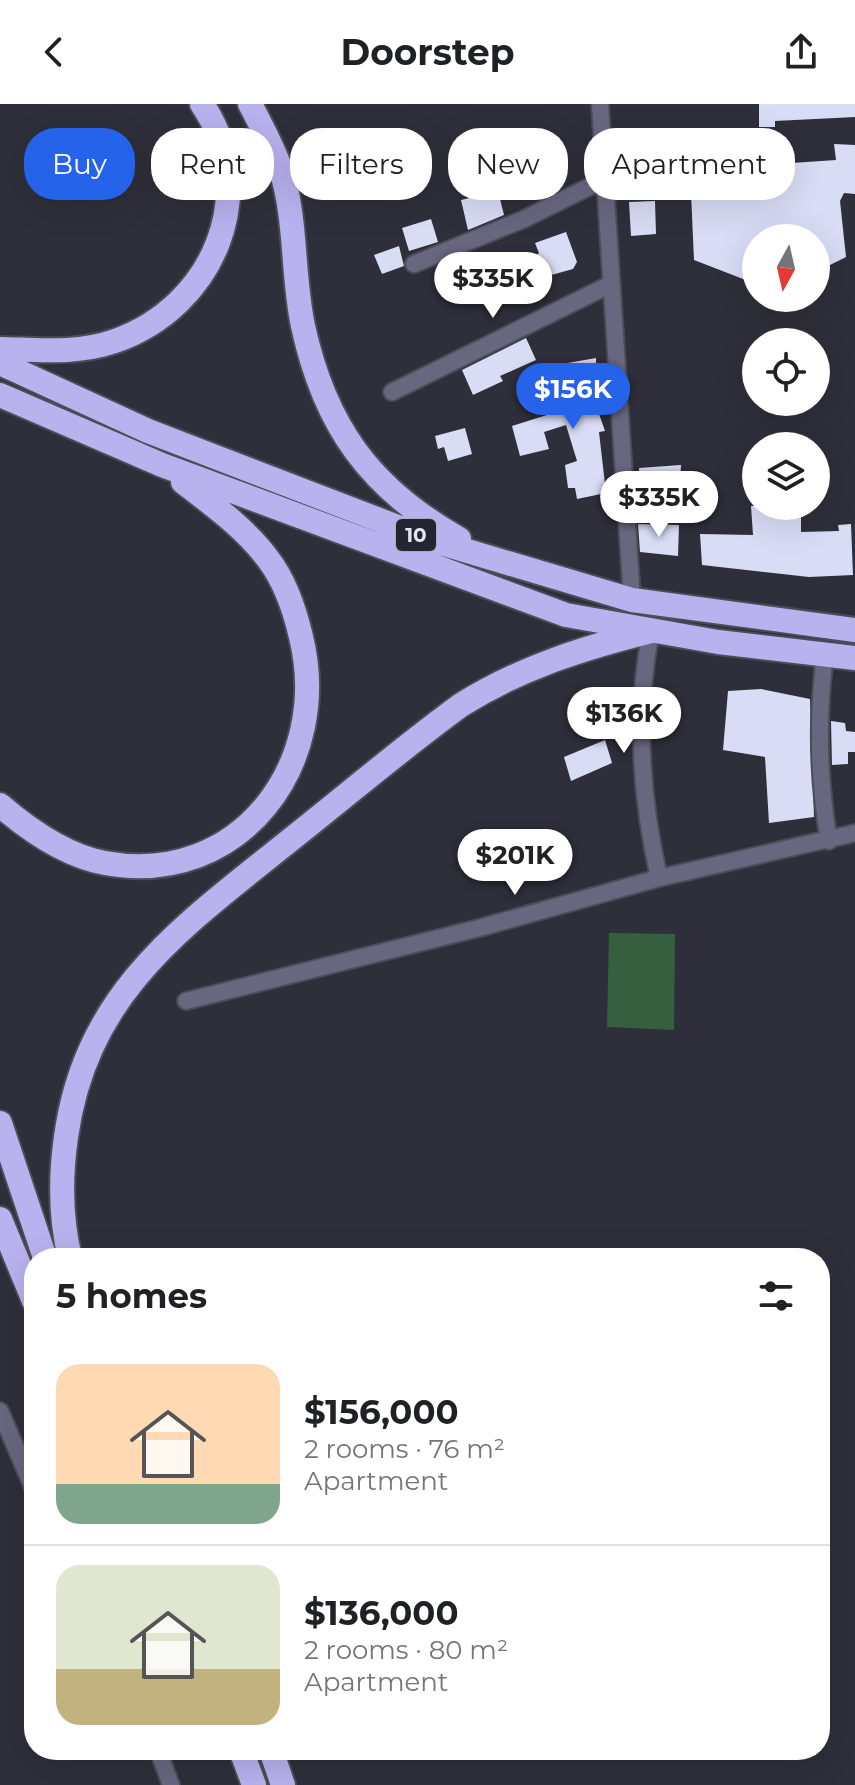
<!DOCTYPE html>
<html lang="en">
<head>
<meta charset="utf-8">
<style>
  :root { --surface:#fff; --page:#f2f2f2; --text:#202124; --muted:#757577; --line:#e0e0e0; --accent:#2563eb }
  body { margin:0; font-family:Montserrat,sans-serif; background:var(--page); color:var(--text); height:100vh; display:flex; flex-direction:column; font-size:30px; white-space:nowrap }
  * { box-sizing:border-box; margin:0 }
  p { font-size:26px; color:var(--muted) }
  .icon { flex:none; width:44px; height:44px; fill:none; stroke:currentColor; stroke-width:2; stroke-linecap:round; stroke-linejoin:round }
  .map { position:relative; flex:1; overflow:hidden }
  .side { position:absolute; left:24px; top:1144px; width:806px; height:512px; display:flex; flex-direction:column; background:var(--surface); border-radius:32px; box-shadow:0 8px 32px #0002 }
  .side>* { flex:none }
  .banner { position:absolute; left:24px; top:24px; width:808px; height:72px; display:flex; gap:16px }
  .needle { width:52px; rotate:188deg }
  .buttons { position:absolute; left:742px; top:120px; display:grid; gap:16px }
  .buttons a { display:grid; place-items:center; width:88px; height:88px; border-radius:50%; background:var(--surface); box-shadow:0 8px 32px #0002; font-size:40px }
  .price { position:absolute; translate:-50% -68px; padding:0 18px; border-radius:28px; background:#fff; color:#222; font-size:26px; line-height:52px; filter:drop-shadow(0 2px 4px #0008) }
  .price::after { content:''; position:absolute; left:50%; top:48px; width:24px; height:18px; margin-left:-12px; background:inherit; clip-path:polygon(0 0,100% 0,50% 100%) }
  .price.current { background:var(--accent); color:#fff }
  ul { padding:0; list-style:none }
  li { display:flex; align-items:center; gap:24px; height:200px; padding:0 32px }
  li+li { border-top:2px solid var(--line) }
  li span { display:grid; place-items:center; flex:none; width:224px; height:160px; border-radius:24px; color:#555 }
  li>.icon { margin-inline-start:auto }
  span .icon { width:96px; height:96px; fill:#fffc; stroke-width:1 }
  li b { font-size:34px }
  h2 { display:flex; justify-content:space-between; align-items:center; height:96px; padding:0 32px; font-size:34px }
  .pill { padding:0 28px; border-radius:32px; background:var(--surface); box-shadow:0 8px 32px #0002; font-size:28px; line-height:72px }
  .pill.current { background:var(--accent); color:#fff }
  header { display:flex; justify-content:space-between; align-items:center; height:104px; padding:0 32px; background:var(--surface); font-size:36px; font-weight:700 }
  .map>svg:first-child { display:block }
  .pitch { fill:#355f3e }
  .building { fill:#d9dcf5 }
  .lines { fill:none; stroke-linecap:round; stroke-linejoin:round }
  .street-casing { stroke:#4b4c57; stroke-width:20 }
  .highway-casing { stroke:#4b4c57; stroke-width:28 }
  .street { stroke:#696780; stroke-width:16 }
  .highway { stroke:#b8b2ee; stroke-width:24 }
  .labels { text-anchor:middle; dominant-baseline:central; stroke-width:8; stroke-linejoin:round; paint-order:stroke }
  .shield { fill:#242530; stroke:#abacb5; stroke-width:2 }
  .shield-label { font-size:20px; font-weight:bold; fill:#e5e6ee }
</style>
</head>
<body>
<header><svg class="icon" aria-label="back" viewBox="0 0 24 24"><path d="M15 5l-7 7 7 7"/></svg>Doorstep<svg class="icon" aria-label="share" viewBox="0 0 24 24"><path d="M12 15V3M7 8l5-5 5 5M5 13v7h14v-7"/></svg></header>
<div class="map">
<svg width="855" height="1681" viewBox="0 0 855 1681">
  <rect width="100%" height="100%" fill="#2e2f3a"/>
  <path class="pitch" d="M609,829L675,830L674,926L607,923Z"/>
  <path class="building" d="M759,0H855V13L775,17V23H759Z
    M834,40L855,41V90L844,89L840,97L846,153L816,168V134H756V180L694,156L690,66L836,56Z
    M542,45L545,52L552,50L556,59L559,57L565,73L542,82L530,50Z
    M498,87L504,111L468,126L461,96Z
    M655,97L656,130L631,132L629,98Z
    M431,115L438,138L409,147L402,124Z
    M566,128L577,158L573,165L544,173L541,160L520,165L539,149L535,139Z
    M399,142L404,162L382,170L374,151Z
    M526,234L536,256L500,272L503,277L473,291L462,266Z
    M596,254V280L589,281L605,327L599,328L606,389L577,395L575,384H568L565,361L577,357L566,321L544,328L549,345L520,352L512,322L569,304L562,260Z
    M465,324L472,350L448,357L444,343L438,345L435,332Z
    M681,361L679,396L641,399L639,364Z
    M751,402H801V428L839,427L838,421L851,420L853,471L809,473L702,461L700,430L753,431Z
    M638,420L679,421L678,452L640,448Z
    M761,585L810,595L814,713L769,719L765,653L723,646L728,587Z
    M831,617L845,619L846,627L855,628V648H848V660L832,661Z
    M605,636L612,659L571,677L564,653Z"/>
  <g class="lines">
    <g class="street-casing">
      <path id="street" d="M600,0L632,496
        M414,160L524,115L605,75
        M392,288L611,180
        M651,527C635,607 641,694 659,774
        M825,550C817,614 818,674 829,737
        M186,897L479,824L659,774L855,729
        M0,1307L34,1386
        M158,1646L171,1681"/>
    </g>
    <g class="highway-casing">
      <path id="highway" d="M250,0C261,21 273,43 281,66C297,116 292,171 303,222C325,323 370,384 459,435
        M0,245C39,246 78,250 115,237C213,203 262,89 202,0
        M0,259L148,327L434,437L632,496L855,526
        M0,291L162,361L566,511L718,538L855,554
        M0,701C29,726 67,752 105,759C241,784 332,658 301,533C295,507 285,477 268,455C246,425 213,401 183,378
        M0,1019L45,1154
        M0,1115L34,1197
        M70,1154C60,1113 60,1075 66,1033C86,888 182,823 289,737C346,692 402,644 461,601C520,564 583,544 651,527
        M241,1646L254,1681
        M271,1646L283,1681"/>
    </g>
    <use href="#street" class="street"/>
    <use href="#highway" class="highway"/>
  </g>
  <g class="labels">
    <rect class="shield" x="396" y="415" width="40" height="32" rx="6"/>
    <g class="shield-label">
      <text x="416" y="431">10</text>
    </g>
  </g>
</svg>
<div class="buttons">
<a><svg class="needle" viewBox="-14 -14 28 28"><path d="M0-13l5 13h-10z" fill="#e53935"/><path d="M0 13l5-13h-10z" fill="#757577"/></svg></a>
<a><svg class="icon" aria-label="locate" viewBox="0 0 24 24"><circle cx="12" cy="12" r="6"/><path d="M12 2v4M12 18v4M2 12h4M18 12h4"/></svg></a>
<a><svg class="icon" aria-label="layers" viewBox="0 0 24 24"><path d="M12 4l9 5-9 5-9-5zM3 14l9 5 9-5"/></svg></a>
</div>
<b class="price" style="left:493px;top:216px">$335K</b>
<b class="price current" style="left:573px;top:327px">$156K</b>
<b class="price" style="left:659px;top:435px">$335K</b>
<b class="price" style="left:624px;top:651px">$136K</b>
<b class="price" style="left:515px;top:793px">$201K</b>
<div class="banner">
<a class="pill current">Buy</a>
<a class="pill">Rent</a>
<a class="pill">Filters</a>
<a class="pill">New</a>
<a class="pill">Apartment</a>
</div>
<section class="side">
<h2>5 homes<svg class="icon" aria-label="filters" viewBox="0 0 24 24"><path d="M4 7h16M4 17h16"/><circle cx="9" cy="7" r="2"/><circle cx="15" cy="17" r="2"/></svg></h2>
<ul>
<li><span style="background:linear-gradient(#ffd9b3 75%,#7fa58c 0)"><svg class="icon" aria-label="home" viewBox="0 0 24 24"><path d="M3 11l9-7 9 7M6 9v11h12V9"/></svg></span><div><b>$156,000</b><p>2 rooms · 76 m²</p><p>Apartment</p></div></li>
<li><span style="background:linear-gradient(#dfe7d0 65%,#c2b280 0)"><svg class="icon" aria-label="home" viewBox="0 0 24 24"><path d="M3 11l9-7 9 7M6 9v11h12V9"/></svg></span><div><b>$136,000</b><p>2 rooms · 80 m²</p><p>Apartment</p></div></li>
</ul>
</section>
</div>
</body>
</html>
